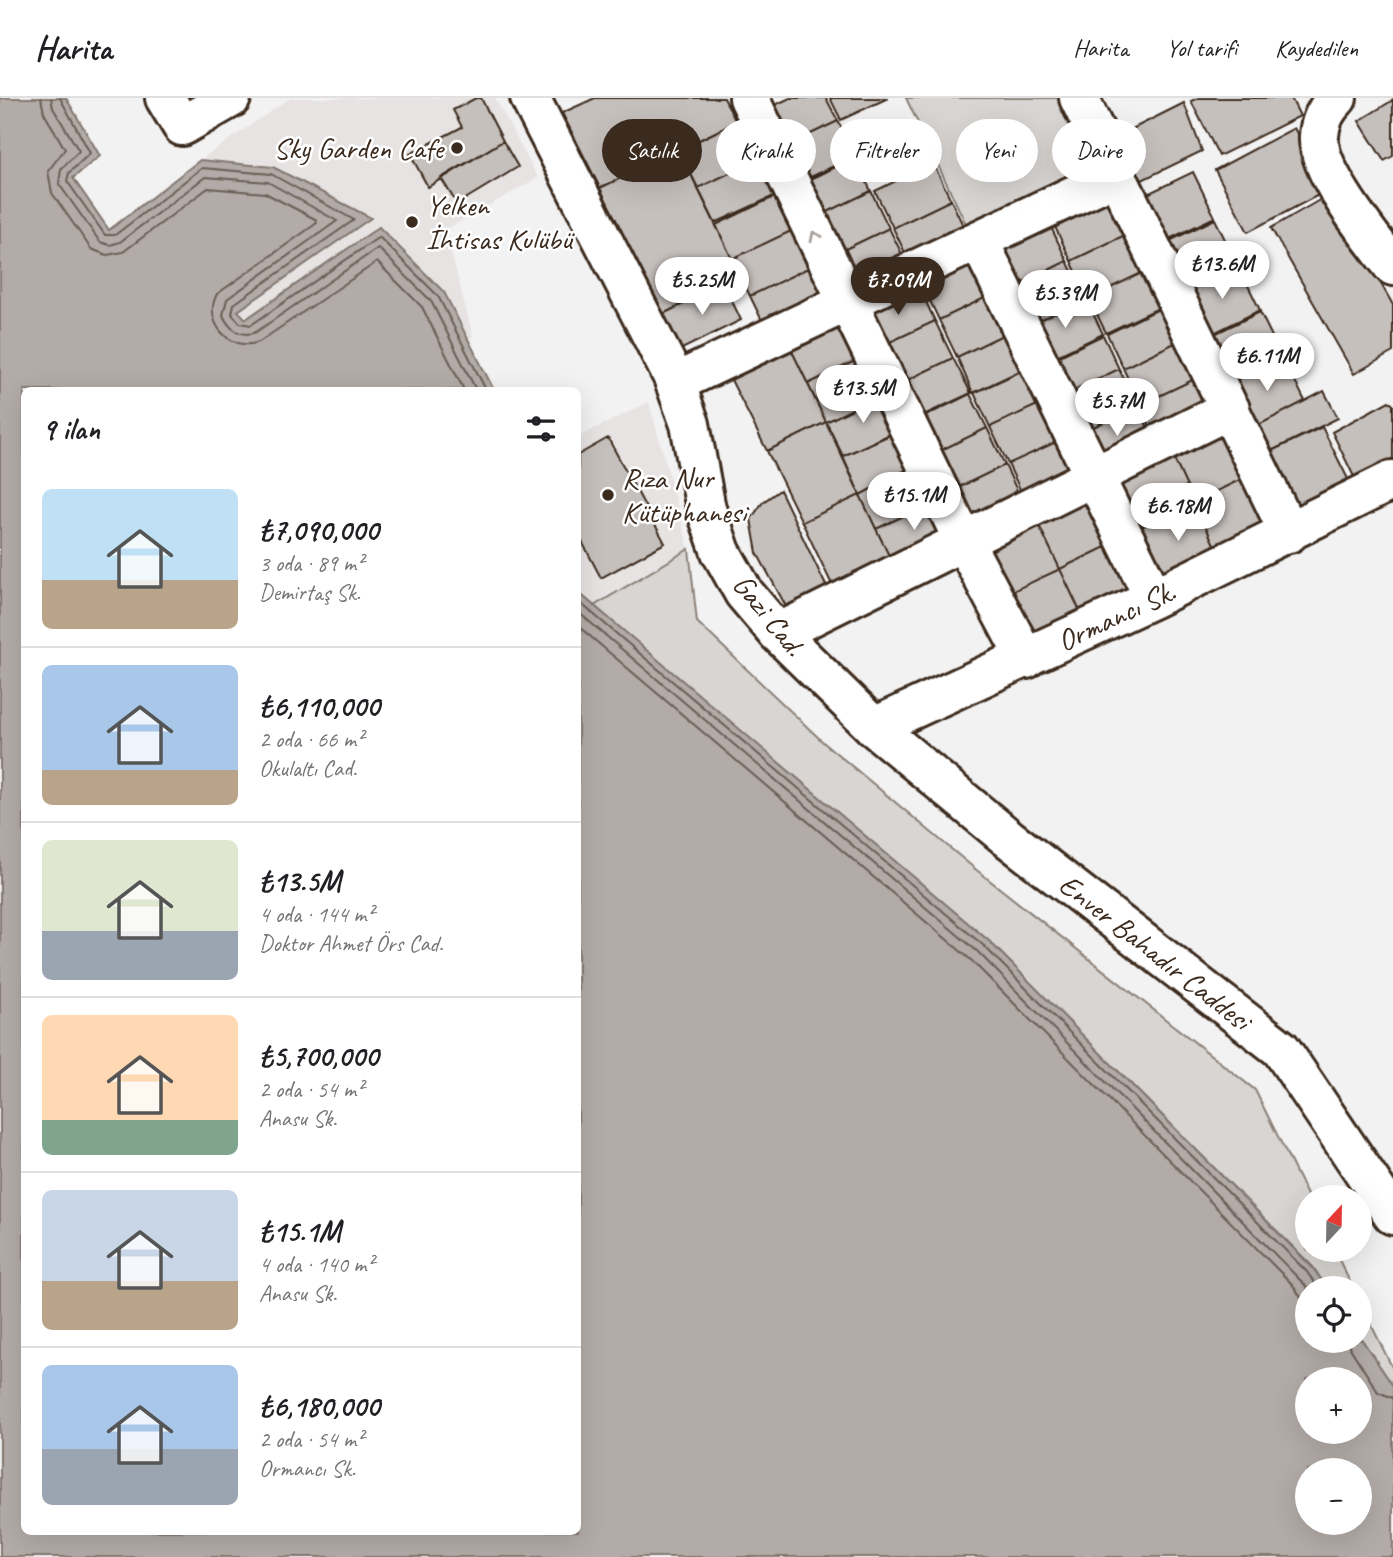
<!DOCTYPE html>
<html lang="tr">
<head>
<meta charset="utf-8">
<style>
  :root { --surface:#fff; --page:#f6f6f6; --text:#202124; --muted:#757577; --line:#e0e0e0; --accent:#3b2a1e }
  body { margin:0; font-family:Caveat,sans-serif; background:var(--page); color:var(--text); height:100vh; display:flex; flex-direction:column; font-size:26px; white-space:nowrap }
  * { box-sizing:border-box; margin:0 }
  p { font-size:23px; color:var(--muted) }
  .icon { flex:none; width:38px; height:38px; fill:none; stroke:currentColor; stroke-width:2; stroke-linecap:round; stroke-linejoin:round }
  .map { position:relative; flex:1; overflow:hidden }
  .side { position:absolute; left:21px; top:289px; width:560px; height:1148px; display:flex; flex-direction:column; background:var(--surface); border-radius:10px; box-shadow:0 7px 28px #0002 }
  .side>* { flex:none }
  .hud { position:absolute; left:602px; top:21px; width:665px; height:63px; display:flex; gap:14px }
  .needle { width:46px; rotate:22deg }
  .fabs { position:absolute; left:1295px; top:1087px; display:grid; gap:14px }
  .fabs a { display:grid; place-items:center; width:77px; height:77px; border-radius:50%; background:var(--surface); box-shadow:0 7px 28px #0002; font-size:35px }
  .price { position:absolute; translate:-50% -60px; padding:0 16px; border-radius:24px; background:#fff; color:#222; font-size:23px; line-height:46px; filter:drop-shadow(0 2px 4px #0008) }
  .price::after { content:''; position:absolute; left:50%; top:42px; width:21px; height:16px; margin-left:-10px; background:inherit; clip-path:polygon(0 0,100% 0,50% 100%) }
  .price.active { background:var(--accent); color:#fff }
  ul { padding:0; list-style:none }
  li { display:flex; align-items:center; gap:21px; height:175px; padding:0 21px }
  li+li { border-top:2px solid var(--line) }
  li span { display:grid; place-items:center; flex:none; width:196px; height:140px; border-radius:10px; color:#555 }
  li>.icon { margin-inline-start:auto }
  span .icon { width:84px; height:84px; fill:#fffc; stroke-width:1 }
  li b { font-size:30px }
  h2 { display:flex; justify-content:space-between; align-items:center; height:84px; padding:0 21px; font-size:30px }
  .chip { padding:0 24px; border-radius:32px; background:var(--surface); box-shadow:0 7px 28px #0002; font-size:24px; line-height:63px }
  .chip.active { background:var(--accent); color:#fff }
  header { display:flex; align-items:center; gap:42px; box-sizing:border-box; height:98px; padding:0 35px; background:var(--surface); border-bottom:2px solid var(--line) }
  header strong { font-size:33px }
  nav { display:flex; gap:38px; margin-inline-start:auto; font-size:24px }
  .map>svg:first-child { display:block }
  .built { fill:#e6e3e2 }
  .green { fill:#d8d5d2; stroke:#8a8078; stroke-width:2 }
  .water { fill:#b2aba7; stroke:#827770; stroke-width:2; fill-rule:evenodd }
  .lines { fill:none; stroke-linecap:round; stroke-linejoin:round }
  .shore { stroke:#6b5e55; stroke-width:2 }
  .building { fill:#c6c0bd; stroke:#3b2a1e; stroke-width:2 }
  .minor-casing { stroke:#3b2a1e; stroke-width:44 }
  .major-casing { stroke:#3b2a1e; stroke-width:44 }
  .minor { stroke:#fff; stroke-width:38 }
  .major { stroke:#fff; stroke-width:38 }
  .oneway { stroke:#a79f9a }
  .poi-dot { fill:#3b2a1e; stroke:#fff; stroke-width:2.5 }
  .labels { text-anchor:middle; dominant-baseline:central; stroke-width:5; stroke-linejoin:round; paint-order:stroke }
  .poi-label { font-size:30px; fill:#3b2a1e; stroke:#fff; text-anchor:start }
  .street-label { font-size:30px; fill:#3b2a1e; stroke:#fff }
</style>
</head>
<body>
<header>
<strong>Harita</strong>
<nav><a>Harita</a><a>Yol tarifi</a><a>Kaydedilen</a></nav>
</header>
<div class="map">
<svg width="1393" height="1459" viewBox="0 0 1393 1459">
  <rect width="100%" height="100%" fill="#f3f2f2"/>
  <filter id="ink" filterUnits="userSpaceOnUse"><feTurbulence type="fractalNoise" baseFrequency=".0143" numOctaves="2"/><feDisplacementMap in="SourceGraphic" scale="14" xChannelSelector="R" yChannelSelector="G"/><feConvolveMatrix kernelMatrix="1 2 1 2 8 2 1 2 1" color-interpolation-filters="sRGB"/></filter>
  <g filter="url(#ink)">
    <path class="built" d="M290,0H495L538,80L445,132L473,238L468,241L444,194L379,129L246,221L237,213L370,121L273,69L200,62Z
      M649,304L689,451L594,508L578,494V339Z"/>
    <path class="green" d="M906,0H1079L1115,78L975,145Z
      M689,451L697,524L823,644L974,770L1255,992L1308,1099L1307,1152H1334L1353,1190H1327L1313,1169L989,843L594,508Z
      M1360,1204L1393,1271V1288L1360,1239Z"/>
    <path class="water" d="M0,0H66L100,58L73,80L109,132L200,62L273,69L371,120L238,213L246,221L379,129L444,194L494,292H24V1433H578V494L989,843L1313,1170L1327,1190H1307V1242H1360V1239L1393,1288V1459H0ZM1307,1281H1360V1334H1307ZM1307,1372H1360V1424H1307Z"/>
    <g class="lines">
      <path class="shore" d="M41,0L44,15L65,51L48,73L52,95L91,151L107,157L123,154L208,90L265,95L315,121L317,125L217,196C202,223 230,255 259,244L377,164L422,209L464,292
        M51,0L53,10L79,53L61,71L59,86L100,144L110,147L120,144L205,79L268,84L337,123L227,201L223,217C229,231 241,240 256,234L378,150L431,203L476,292
        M60,0L90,55L69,75L67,83L105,137H115L202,70L271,76L354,122L234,206L232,216L240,225L251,227L379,139L438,198L486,292
        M578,503L984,848L1307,1174L1318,1190
        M578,514L978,854L1308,1190
        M578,528L971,862L1292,1186L1307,1208
        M1345,1242L1378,1294L1393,1300"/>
    </g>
    <path class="building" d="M476,0H481L503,43L428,89L410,56L462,29L453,12Z
      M595,0H724L736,24L600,90L562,15Z
      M790,0H826L838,23L779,51L762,13Z
      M830,0H888L841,22Z
      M1198,0H1291L1300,18L1219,58L1191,3Z
      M1393,2V58L1384,63L1359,23Z
      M1184,5L1202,53L1136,85L1114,40Z
      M838,23L855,58L796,86L779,51Z
      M736,24L757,62L698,90L679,52Z
      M1294,30L1328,92L1248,134L1215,72Z
      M503,43L518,69L457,106L441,80Z
      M679,52L740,177L663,216L600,90Z
      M855,60L871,93L813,121L797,87Z
      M757,62L774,98L715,125L698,90Z
      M933,65L951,102L893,130L875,93Z
      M1193,74L1215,119L1161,145L1139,100Z
      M871,93L889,130L831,158L813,121Z
      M1330,96L1393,207V254L1354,276L1271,130Z
      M774,99L791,133L732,161L716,127Z
      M1113,101L1129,135L1071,163L1055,129Z
      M951,102L968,138L910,165L893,130Z
      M1215,121L1237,166L1183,192L1161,147Z
      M1051,129L1067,163L1010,191L993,157Z
      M889,130L907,166L848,194L831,158Z
      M791,133L808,170L750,198L732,161Z
      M1129,135L1148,172L1089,200L1071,163Z
      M980,161L997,194L939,222L923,188Z
      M1067,163L1086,201L1027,228L1010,191Z
      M1238,167L1260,212L1206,239L1184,194Z
      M808,170L826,205L767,233L750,198Z
      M1148,172L1165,207L1106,235L1089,200Z
      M724,186L741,222L680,252L663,216Z
      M919,189L935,223L877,250L861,216Z
      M997,194L1015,231L957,259L939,222Z
      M1086,201L1103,236L1044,264L1027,228Z
      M1165,208L1181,242L1123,270L1107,236Z
      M1260,214L1282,259L1228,285L1206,240Z
      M935,223L953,260L895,288L877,250Z
      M849,224L865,258L808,286L791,251Z
      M1015,231L1032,267L973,295L957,259Z
      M1103,237L1119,271L1061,298L1045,265Z
      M1181,242L1199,279L1140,307L1123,270Z
      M791,251L826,324L767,353L730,280Z
      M865,258L883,296L826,324L808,286Z
      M1283,259L1305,303L1251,331L1229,286Z
      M953,260L971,295L911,323L895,288Z
      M1032,268L1048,302L990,329L974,295Z
      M1119,271L1137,308L1079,336L1061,298Z
      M1199,279L1216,315L1157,343L1140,307Z
      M1324,293L1338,320L1263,357L1251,331Z
      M883,296L901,331L843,358L826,324Z
      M970,296L987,330L929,358L913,324Z
      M1048,302L1067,339L1008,366L990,329Z
      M1389,303L1393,307V371L1359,389L1332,334Z
      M1137,308L1155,343L1096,371L1079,336Z
      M1227,319L1254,375L1194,404L1168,348Z
      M826,324L860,397L802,424L767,353Z
      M1322,329L1353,391L1294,420L1263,357Z
      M987,330L1005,367L947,395L929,358Z
      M901,332L917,366L860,397L843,358Z
      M1067,339L1083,374L1025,402L1008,366Z
      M608,340L665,445L601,480L578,436V357Z
      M1168,348L1194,404L1135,432L1108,376Z
      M917,366L935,403L876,431L860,397Z
      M1005,367L1022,403L963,431L947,395Z
      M1254,375L1281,431L1220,459L1194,404Z
      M1093,386L1120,442L1060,471L1033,415Z
      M780,392L830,496L789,514L757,455L751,421L763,404Z
      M860,397L893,466L835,493L802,424Z
      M935,403L952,438L893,466L876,431Z
      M1194,404L1220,459L1162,487L1135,432Z
      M1033,415L1060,471L1000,499L974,443Z
      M1120,442L1146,498L1086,526L1060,471Z
      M1060,471L1086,526L1027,554L1000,499Z"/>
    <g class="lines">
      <g class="minor-casing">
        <path id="minor" d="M165,0L182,28L231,0
          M749,0L963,442L1026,561
          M1079,0L1289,435
          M1337,0C1326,11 1320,22 1319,38C1316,72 1372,141 1393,168
          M979,143L1154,500
          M675,285L1115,78
          M778,535L1230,311
          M874,629L1154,500L1393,382"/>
      </g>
      <g class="major-casing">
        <path id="major" d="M530,0L673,279L690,326L706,411L721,454L744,495L778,535L874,629L1008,740L1281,951L1393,1117"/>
      </g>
      <use href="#minor" class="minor"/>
      <use href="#major" class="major"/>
    </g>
    <defs><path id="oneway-chevron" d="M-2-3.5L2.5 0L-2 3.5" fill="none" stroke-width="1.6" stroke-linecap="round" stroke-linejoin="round" transform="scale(1.75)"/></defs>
    <use class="oneway" href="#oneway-chevron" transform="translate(815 138) rotate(-116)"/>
  </g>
  <g class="poi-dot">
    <circle cx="457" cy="50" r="7"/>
    <circle cx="412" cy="124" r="7"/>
    <circle cx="608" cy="397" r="7"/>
  </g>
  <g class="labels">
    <g class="poi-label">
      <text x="443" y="50" text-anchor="end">Sky Garden Cafe</text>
      <text x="426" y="107">Yelken<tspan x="426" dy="34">İhtisas Kulübü</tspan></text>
      <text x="622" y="380">Rıza Nur<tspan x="622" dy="34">Kütüphanesi</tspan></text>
    </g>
    <g class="street-label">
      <text transform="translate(769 517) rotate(51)">Gazi Cad.</text>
      <text transform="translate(1116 518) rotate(-25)">Ormancı Sk.</text>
      <text transform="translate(1155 854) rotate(38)">Enver Bahadır Caddesi</text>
    </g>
  </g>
</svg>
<div class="fabs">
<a><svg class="needle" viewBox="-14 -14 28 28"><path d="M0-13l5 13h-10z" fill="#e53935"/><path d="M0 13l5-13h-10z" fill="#757577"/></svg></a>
<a><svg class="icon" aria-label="locate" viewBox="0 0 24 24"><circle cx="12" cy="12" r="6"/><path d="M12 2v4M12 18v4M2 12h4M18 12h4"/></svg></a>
<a>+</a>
<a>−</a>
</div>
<b class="price" style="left:1222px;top:203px">₺13.6M</b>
<b class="price" style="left:702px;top:219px">₺5.25M</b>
<b class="price active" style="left:898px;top:219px">₺7.09M</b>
<b class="price" style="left:1065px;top:232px">₺5.39M</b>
<b class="price" style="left:1267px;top:295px">₺6.11M</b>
<b class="price" style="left:863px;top:327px">₺13.5M</b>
<b class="price" style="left:1117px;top:340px">₺5.7M</b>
<b class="price" style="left:914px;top:434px">₺15.1M</b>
<b class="price" style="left:1178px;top:445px">₺6.18M</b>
<div class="hud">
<a class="chip active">Satılık</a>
<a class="chip">Kiralık</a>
<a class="chip">Filtreler</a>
<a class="chip">Yeni</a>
<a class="chip">Daire</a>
</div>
<section class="side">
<h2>9 ilan<svg class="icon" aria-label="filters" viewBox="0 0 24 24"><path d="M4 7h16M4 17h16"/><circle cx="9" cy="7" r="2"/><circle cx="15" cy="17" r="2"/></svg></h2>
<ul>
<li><span style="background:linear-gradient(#bfe0f5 65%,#b9a48a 0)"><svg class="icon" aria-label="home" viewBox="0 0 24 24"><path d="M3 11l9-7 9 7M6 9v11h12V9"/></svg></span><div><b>₺7,090,000</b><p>3 oda · 89 m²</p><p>Demirtaş Sk.</p></div></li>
<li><span style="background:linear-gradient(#a9c7e8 75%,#b9a48a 0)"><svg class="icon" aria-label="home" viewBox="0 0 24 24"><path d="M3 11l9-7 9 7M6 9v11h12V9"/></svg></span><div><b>₺6,110,000</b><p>2 oda · 66 m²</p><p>Okulaltı Cad.</p></div></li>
<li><span style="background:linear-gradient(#dfe7d0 65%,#9aa5b1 0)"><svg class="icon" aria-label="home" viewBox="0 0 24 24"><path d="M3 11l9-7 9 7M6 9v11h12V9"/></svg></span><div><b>₺13.5M</b><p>4 oda · 144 m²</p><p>Doktor Ahmet Örs Cad.</p></div></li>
<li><span style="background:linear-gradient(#ffd9b3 75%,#7fa58c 0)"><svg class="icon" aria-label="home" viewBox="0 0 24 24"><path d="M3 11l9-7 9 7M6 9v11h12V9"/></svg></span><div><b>₺5,700,000</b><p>2 oda · 54 m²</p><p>Anasu Sk.</p></div></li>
<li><span style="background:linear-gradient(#c9d6e8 65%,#b9a48a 0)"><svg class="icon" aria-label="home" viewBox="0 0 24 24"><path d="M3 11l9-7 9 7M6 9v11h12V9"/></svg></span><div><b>₺15.1M</b><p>4 oda · 140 m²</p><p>Anasu Sk.</p></div></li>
<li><span style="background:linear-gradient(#a9c7e8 60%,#9aa5b1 0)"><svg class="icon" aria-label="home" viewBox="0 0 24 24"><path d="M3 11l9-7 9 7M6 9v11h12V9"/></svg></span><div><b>₺6,180,000</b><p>2 oda · 54 m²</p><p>Ormancı Sk.</p></div></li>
</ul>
</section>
</div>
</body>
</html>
